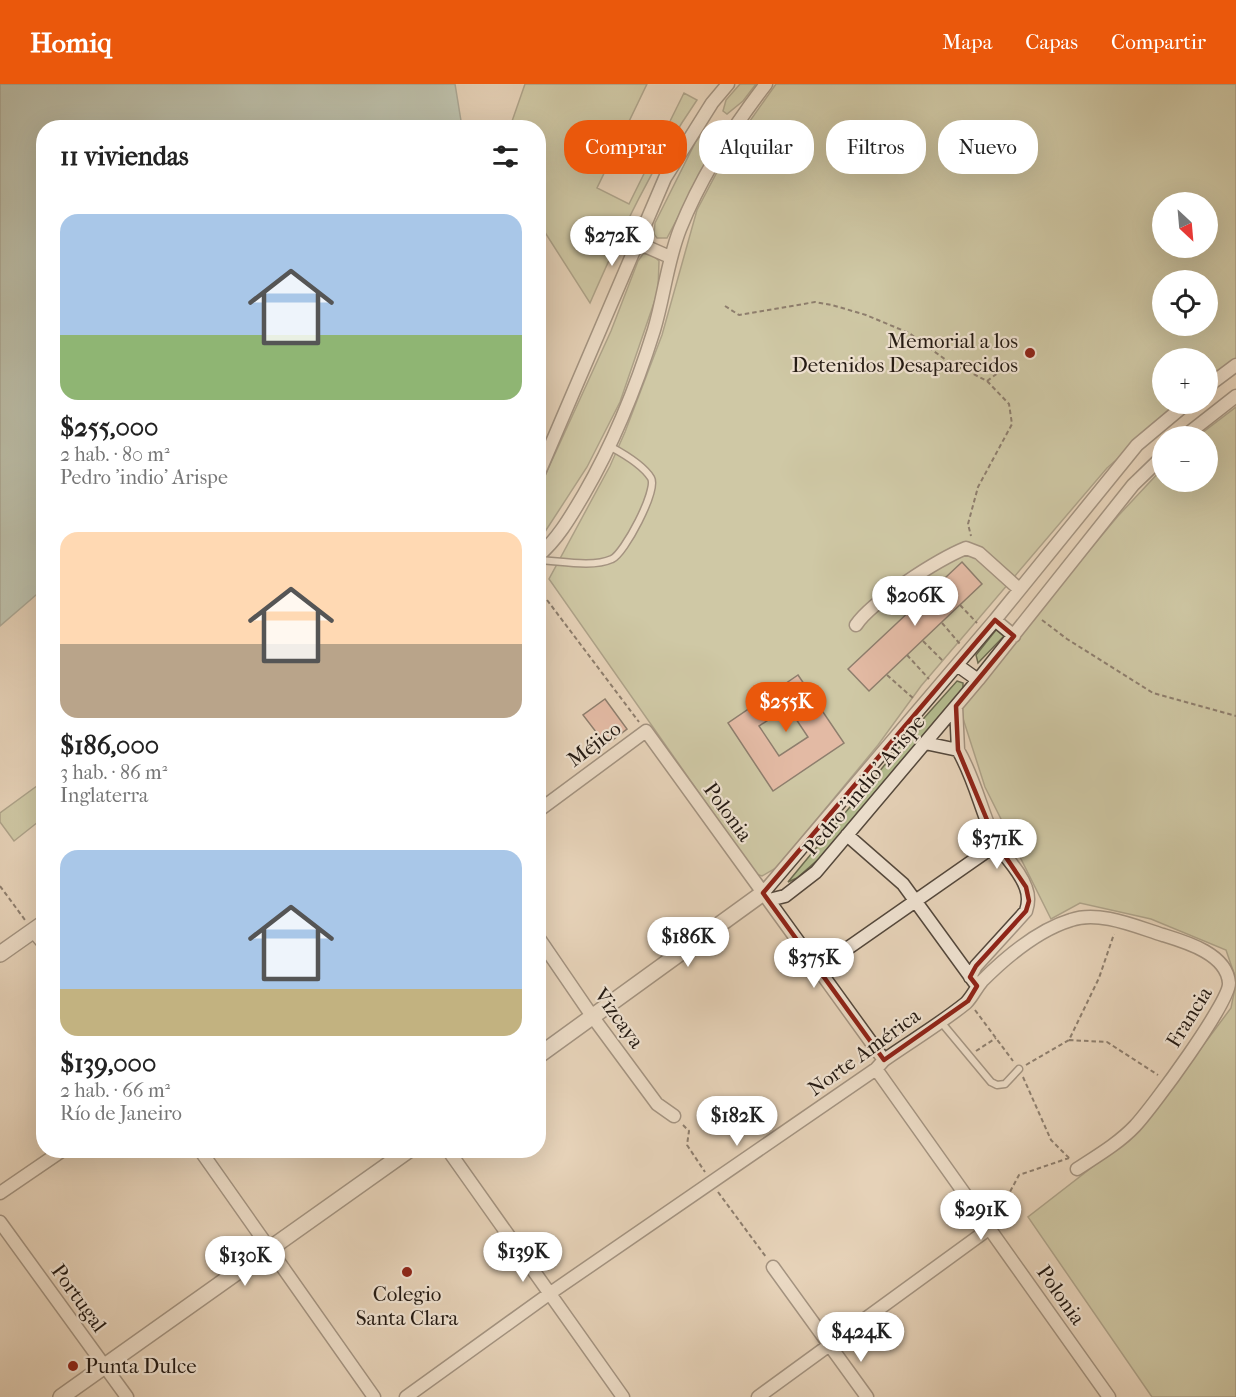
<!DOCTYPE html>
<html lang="es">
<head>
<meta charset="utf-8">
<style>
  :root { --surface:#fff; --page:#f2f2f2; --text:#222; --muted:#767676; --accent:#ea580c }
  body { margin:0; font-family:"IM FELL French Canon",serif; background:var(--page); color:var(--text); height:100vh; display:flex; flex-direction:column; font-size:22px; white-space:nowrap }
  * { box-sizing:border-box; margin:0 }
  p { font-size:20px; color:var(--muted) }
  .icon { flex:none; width:33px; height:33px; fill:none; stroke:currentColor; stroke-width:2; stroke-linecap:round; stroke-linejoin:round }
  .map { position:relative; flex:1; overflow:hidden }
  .details { position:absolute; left:36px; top:36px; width:510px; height:1038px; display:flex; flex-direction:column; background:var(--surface); border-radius:24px; box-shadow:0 6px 24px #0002 }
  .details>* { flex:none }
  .hud { position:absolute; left:564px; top:36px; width:570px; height:54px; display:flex; gap:12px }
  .needle { width:39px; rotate:154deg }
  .tools { position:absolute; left:1152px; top:108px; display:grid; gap:12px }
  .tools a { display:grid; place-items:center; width:66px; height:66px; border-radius:50%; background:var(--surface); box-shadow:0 6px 24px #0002; font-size:30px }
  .price { position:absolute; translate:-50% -51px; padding:0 14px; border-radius:21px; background:#fff; color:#222; font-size:20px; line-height:39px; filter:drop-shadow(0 2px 3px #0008) }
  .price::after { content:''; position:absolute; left:50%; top:36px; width:18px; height:14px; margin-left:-9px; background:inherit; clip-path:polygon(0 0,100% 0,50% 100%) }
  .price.current { background:var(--accent); color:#fff }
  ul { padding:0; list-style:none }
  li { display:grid; align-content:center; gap:12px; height:318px; padding:0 24px }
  li span { display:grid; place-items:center; height:186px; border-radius:18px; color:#555 }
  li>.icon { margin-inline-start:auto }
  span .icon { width:108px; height:108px; fill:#fffc; stroke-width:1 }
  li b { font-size:26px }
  h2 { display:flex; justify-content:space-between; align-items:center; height:72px; padding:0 24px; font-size:26px }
  .tag { padding:0 21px; border-radius:24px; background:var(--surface); box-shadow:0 6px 24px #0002; font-size:21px; line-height:54px }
  .tag.current { background:var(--accent); color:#fff }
  header { display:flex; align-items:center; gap:36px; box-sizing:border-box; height:84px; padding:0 30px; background:var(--accent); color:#fff }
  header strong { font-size:28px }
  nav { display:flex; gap:33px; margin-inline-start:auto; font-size:21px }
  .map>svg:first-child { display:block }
  .green { fill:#b4bc8f; stroke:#6c6b51; stroke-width:1.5; fill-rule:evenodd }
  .water { fill:#96b8ac; stroke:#68796f; stroke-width:1.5 }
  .building { fill:#e09e8d; stroke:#241a13; stroke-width:1.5; fill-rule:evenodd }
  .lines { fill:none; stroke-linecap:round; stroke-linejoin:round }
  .service-casing { stroke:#54483c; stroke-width:9 }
  .minor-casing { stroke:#54483c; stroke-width:15 }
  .tertiary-casing { stroke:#54483c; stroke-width:18 }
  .path { stroke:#241a13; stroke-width:2; stroke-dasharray:4.5 3; stroke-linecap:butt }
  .service { stroke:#efe2d1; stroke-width:6 }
  .minor { stroke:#efe2d1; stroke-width:12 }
  .tertiary { stroke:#efe2d1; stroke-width:15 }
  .marked { fill:none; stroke:#8f2418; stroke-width:4.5; stroke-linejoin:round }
  .poi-dot { fill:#8f2418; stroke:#efe2d1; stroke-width:2 }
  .labels { text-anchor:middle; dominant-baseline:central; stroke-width:4.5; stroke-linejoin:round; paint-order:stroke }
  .poi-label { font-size:21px; fill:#241a13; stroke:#efe2d1; text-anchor:end }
  .street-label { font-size:21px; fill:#241a13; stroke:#efe2d1 }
</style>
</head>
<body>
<header>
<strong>Homiq</strong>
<nav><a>Mapa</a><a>Capas</a><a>Compartir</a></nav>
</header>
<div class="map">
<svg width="1236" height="1313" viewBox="0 0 1236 1313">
  <rect width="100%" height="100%" fill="#e6d2b8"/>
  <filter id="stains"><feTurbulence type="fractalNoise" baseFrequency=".00333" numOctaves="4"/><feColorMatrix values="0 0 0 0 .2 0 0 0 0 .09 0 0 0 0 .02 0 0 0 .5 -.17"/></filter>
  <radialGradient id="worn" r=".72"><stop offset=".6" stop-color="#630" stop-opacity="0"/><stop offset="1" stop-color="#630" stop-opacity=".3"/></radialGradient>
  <path class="green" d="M525,0H647L597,104L629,120L684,9L697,16C653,80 621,148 590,219L539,139L538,44L510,43Z
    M740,0H756L743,17L727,30L723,27L726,16Z
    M776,0H1236V278L1208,299V274H1162V320H1181L1107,384L921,602L878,661L802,753L776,784L762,792L756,790L549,495L610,382L625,348L662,251L697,126L726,71ZM1162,118H1208V164H1162ZM1162,196H1208V242H1162Z
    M712,41L717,43L719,55L667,154H657L654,150L655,139L696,57Z
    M651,169L659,177L658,207L620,318L587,383L539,457L538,407L611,247L638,177L643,170Z
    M1236,323V895L1226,866L1151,835L1080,819L1051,835L985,703L959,622L1118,432L1162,385V398H1208V352H1198Z
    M1001,544L1005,551L978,579L976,571L996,546Z
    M957,597L963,599V605L822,772L797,794L788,798L916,643Z
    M41,699L43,702V734L14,757L0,738V729Z
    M1236,899V1313H1152L1028,1133L1140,1046L1231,924Z"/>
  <path class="water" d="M0,0H455L462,43L44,44L43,505L0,542Z"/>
  <path class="building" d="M962,478L982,500L869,607L848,585Z
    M798,591L844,659L773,707L728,639ZM788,623L808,653L779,672L759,642Z
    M605,615L627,645L606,661L583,631Z"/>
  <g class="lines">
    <g class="service-casing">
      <path id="service" d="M538,476C561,477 592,484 612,475C624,470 658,406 651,394C643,381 624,370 611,363
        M941,938L991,998L997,1001L1005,1000L1019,985"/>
    </g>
    <g class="minor-casing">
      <path id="minor" d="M638,159L670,173
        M1208,302L1236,281
        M1185,352L1236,312
        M538,391L665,94L712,19L728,0
        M538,472C558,455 571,432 584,410C614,358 636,304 654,246C664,213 667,178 680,145C701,93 732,44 766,0
        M995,536L1014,552
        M856,541C872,517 939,475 966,464L979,469L1019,505
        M957,581L978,596
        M925,659L958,666L956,622
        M958,666C975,695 981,727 995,757C1004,773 1020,786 1026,804C1029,812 1029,818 1026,827L976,882L970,893
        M538,727L646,647L884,976
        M847,751L903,800L975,899
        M763,809L995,536L1137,361L1186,320
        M769,816L785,812L816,788L978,596L1133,401L1162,373
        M33,847L44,860
        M538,853L592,932L657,1020L674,1032
        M818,885L997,760
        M876,985L1109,1313
        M200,1066L374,1313
        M448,1066L623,1313
        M0,1109L63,1066
        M0,1138L127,1313
        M773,1183L867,1313
        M406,1313L549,1210L876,985L884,976C911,957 940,940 966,919C972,913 976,904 982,897C1006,873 1038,846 1071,836C1099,826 1137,843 1163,851C1186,858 1227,870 1229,899C1230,918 1152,1024 1135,1042C1119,1059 1097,1072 1077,1085
        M758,1313L990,1144"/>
    </g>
    <g class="tertiary-casing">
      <path id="tertiary" d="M0,870L44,839
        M538,972L763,809
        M61,1313L409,1066"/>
    </g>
    <path class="path" d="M725,222L739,231L815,218L832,221L866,231L909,249L946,276L987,297L1009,320L1012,340L978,403L968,440L971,452
      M987,297L1002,286
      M538,504L639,638
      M960,521L977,539
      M1042,536L1067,555L1153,609L1236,632
      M942,539L960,560
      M923,557L944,578
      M907,571L929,595
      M887,591L913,614
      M0,802L25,836
      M975,926L1013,977
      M1069,956L1107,958L1158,991
      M976,967L996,954
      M1026,981L1069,956L1099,894L1114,850
      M1023,993L1051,1056L1070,1075
      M683,1041L689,1047L687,1061L705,1088
      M718,1108L766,1173
      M996,1134L1019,1091L1069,1074"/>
    <use href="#service" class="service"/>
    <use href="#minor" class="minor"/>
    <use href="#tertiary" class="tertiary"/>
  </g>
  <path d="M0 0H1236V1313H0ZM995,536L1014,552L956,622L958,666L997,760L1026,803L1029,817L1026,827L976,882L970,893L977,902L968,917L884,976L763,809Z" fill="#e6d2b8" fill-opacity=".55" fill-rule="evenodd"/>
  <path class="marked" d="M995,536L1014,552L956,622L958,666L997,760L1026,803L1029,817L1026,827L976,882L970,893L977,902L968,917L884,976L763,809Z"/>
  <g class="poi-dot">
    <circle cx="1030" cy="269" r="6"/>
    <circle cx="407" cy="1188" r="6"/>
    <circle cx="73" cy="1282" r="6"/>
  </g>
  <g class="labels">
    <g class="poi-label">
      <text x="1018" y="257">Memorial a los<tspan x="1018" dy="24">Detenidos Desaparecidos</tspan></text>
      <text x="407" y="1210" text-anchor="middle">Colegio<tspan x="407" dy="24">Santa Clara</tspan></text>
      <text x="85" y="1282" text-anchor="start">Punta Dulce</text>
    </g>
    <g class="street-label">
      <text transform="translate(594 660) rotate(-37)">Méjico</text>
      <text transform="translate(864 701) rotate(-50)">Pedro 'indio' Arispe</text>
      <text transform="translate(728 728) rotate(54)">Polonia</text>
      <text transform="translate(1189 933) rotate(-58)">Francia</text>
      <text transform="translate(619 934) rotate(54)">Vizcaya</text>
      <text transform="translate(864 968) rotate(-36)">Norte América</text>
      <text transform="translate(1061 1211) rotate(55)">Polonia</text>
      <text transform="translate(79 1214) rotate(54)">Portugal</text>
    </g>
  </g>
  <rect width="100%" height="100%" filter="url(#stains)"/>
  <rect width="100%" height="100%" fill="url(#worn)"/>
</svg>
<div class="tools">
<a><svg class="needle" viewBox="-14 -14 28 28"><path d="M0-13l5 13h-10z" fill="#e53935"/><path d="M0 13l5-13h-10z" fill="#767676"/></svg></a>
<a><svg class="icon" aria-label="locate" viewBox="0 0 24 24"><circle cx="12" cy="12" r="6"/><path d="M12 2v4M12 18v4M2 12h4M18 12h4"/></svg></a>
<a>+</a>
<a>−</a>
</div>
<b class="price" style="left:612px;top:183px">$272K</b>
<b class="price" style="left:915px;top:543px">$206K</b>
<b class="price current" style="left:786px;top:649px">$255K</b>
<b class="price" style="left:997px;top:786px">$371K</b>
<b class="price" style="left:688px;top:884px">$186K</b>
<b class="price" style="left:814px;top:905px">$375K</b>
<b class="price" style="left:737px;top:1063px">$182K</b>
<b class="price" style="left:981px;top:1157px">$291K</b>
<b class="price" style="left:523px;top:1199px">$139K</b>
<b class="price" style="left:245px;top:1203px">$130K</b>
<b class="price" style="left:861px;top:1279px">$424K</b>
<div class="hud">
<a class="tag current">Comprar</a>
<a class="tag">Alquilar</a>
<a class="tag">Filtros</a>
<a class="tag">Nuevo</a>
</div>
<section class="details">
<h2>11 viviendas<svg class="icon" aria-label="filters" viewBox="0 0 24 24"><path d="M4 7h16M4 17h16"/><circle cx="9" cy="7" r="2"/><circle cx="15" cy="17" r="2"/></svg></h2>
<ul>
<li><span style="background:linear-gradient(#a9c7e8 65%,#8fb573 0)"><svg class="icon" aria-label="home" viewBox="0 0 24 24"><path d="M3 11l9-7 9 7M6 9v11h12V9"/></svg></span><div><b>$255,000</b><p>2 hab. · 80 m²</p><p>Pedro 'indio' Arispe</p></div></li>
<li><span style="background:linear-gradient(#ffd9b3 60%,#b9a48a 0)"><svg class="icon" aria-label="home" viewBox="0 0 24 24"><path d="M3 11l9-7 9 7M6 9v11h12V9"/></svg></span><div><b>$186,000</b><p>3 hab. · 86 m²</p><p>Inglaterra</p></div></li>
<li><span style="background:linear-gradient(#a9c7e8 75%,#c2b280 0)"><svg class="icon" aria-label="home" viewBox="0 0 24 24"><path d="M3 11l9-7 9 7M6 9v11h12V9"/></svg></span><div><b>$139,000</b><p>2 hab. · 66 m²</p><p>Río de Janeiro</p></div></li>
</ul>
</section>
</div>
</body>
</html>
